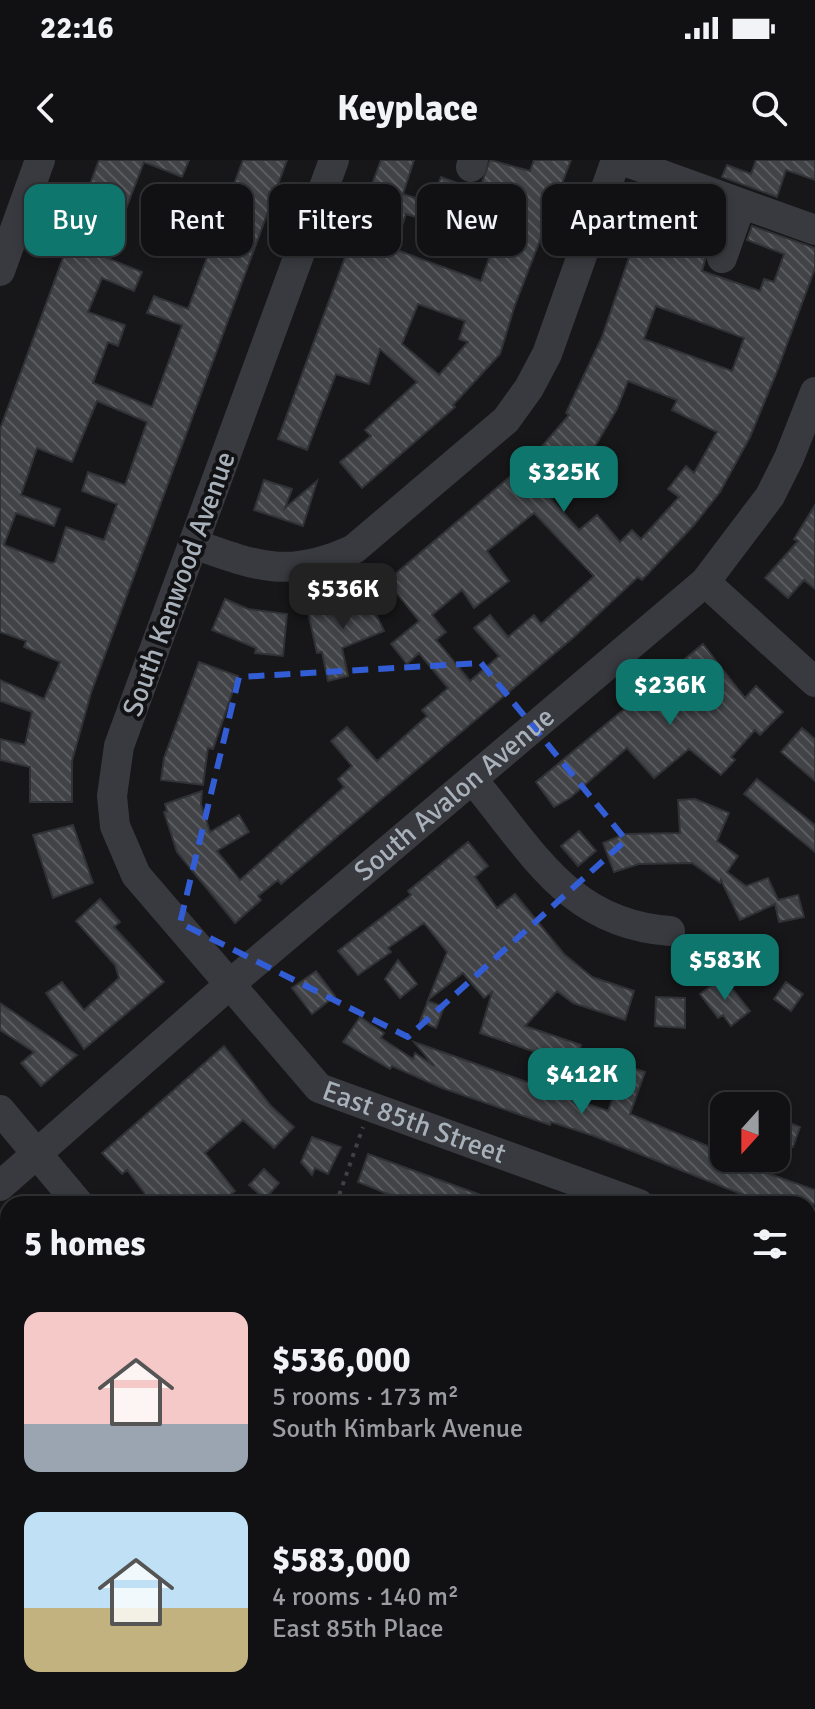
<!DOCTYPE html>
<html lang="en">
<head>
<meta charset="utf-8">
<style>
  :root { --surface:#111113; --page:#1e1f21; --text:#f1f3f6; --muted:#9c9da0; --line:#303133; --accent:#0f766e }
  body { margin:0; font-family:Signika,sans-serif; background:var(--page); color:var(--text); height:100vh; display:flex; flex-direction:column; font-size:30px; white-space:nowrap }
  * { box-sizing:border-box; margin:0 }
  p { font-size:26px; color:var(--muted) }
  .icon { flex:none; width:44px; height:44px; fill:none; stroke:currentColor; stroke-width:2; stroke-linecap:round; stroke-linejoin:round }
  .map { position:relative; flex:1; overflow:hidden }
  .side { position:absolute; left:0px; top:1036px; width:816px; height:514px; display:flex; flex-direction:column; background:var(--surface); border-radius:24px 24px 0 0; box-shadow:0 4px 12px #0003,0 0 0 2px var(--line) }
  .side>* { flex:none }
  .guide { position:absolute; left:24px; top:24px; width:768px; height:72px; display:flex; gap:16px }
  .needle { width:52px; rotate:201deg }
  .fabs { position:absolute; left:710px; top:932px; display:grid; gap:16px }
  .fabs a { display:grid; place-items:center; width:80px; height:80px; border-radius:16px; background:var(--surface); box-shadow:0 4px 12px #0003,0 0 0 2px var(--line); font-size:40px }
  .price { position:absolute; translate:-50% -68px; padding:0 18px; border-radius:16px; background:var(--accent); color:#fff; font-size:26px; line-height:52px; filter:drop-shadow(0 2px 4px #0008) }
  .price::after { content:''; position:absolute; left:50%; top:48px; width:24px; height:18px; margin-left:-12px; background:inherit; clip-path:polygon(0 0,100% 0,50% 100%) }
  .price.selected { background:#222; color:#fff }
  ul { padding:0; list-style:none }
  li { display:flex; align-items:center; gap:24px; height:200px; padding:0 24px }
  li span { display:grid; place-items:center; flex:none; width:224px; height:160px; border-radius:16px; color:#555 }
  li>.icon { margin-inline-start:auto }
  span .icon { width:96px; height:96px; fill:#fffc; stroke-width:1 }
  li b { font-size:34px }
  h2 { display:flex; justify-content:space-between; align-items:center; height:96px; padding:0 24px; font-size:34px }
  .chip { padding:0 28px; border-radius:16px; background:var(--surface); box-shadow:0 4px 12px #0003,0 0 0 2px var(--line); font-size:28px; line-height:72px }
  .chip.selected { background:var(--accent); color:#fff }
  .status { display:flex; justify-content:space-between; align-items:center; height:56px; padding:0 40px; background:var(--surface); direction:ltr }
  .status svg { height:22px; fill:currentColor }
  header { display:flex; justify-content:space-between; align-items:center; height:104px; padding:0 24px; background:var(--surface); font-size:36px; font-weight:700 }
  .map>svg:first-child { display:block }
  .forest { fill:url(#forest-crowns) }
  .building { fill:url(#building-back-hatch); stroke:#313236; stroke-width:2; fill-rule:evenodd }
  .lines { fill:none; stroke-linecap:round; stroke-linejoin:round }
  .path { stroke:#3e4146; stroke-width:4; stroke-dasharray:4 6; stroke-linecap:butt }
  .minor { stroke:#383a3f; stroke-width:30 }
  .marked { fill:none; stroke:#325dd4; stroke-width:6; stroke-dasharray:16 10; stroke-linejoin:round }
  .labels { text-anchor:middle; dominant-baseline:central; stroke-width:8; stroke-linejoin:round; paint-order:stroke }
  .street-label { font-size:28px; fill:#a8b1ba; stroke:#121215 }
</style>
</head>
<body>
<div class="status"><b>22:16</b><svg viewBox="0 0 49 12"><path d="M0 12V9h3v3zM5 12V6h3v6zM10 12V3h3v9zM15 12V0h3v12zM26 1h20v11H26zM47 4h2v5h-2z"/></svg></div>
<header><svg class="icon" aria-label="back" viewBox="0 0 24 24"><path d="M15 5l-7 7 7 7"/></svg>Keyplace<svg class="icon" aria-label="search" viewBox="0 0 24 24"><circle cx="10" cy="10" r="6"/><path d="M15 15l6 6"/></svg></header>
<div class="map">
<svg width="815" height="1549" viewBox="0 0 815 1549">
  <defs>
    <pattern id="forest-crowns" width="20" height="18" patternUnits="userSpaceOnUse" patternTransform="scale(2)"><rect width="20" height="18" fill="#1d251d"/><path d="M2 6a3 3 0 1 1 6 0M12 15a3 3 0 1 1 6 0" fill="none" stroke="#3b423c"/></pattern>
    <pattern id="building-back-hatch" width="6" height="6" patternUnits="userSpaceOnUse" patternTransform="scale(2)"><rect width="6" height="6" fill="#414347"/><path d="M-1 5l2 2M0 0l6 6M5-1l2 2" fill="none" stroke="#5a5c5f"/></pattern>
  </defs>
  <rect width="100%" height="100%" fill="#171719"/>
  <path class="forest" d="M808,1258L815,1261V1549H167L169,1542H808Z"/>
  <path class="building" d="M99,0H189L182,17L144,2L107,98L142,112L134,131L102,118L88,152L125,165L118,186L108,182L93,223L152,247L182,165L147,153L154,136L188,149L243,0H287L91,533L72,601V642H30V607L0,600V579L25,585L32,552L0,541V520L44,539L60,502L24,487L26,481L0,472V269ZM97,241L147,262L125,325L88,312L82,331L117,344L104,380L66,367L55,402L51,403L4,385L16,353L54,366L60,349L21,335L37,288L72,302Z
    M381,0H414L403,34L431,43L441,17L479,31L490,0L530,11L534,0H571L515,145L500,194L453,245L455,247L362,328L340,302L371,276L365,270L417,222L380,189L369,224L336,214L307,290L278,279ZM406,54L454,69L453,73L493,87L481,121L394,89ZM418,144L465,161L459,179L468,182L439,215L402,184Z
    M756,0H815V20L786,10L777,37L722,17L727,5L751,14Z
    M652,30L718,54L702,111L760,131L764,119L774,122L784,94L747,80L752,66L815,88V108L776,214L750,277L720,332L694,365L642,420L638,417L574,477L281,724L278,720L258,736L261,740L235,763L177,692L164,652L167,651L165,644L202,631L201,644L210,672L239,655L249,672L217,691L240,720L344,627L338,619L352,606L331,581L347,567L377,601L427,556L422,550L448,528L419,493L407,504L391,484L419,461L387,421L532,298L569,255L566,253L602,177ZM656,146L744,178L732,211L644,179ZM628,221L677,240L672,250L717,272L694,313L686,306L668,329L679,337L641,379L632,370L620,382L597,355L579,370L551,339L590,295L617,249ZM534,353L594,416L541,464L534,455L508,477L490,455L474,468L499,496L470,521L436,480L446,472L432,455L462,430L474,448L509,421L487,391Z
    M264,320L292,329L285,348L317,321L303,366L254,350Z
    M815,345V429L804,420L788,438L765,418L798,381L794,379Z
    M366,433L384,471L342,488L348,516L328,521L322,492L317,493L308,452L341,445Z
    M225,439L248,449L287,454L283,496L255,493L256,488L212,470Z
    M703,484L745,538L756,526L783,552L760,575L755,570L731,597L735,600L721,615L689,589L654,618L627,588L570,638L554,647L536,622Z
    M199,502L238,516L213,589L208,588L203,625L161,620L164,598Z
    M802,568L815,579V621L781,592Z
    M757,619L815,665V692L744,634Z
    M695,639L729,653L717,681L738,696L727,712L746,726L768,718L778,740L798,735L804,757L779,762L775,744L740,760L721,720L720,723L692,703L639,704L614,712L603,683L625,674L680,673L678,640Z
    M73,665L93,723L53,738L33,675Z
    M579,671L596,691L578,706L561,686Z
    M468,682L488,706L475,717L497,748L515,734L564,794L592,817L634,831L625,860L573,843L557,831L525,866L581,885L576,906L480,873L492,832L484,838L463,813L428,840L447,792L424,763L388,788L391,792L358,815L338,791L411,735L408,731Z
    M100,739L120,762L114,767L164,822L84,889L46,833L62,822L84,850L119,818L115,805L76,761Z
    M741,775L771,783L763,810L733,801Z
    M398,800L417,824L400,838L385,819Z
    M316,811L335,836L312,854L292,828Z
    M723,817L750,851L731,866L723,855L718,858L700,834Z
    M786,822L803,834L791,851L774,839Z
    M656,837L685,838V868L655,866Z
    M428,841L444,847L436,868L420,861Z
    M0,843L77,895L41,926L21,903L34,892L0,870Z
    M360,857L384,873L381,878L413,899L415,893L434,906L414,882L608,951L625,905L645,912L630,954L720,991L724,998L815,1030V1044H767L594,976L551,962L550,965L442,928L392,906L390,909L343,882Z
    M224,886L271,946L294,967L274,988L243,960L205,993L235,1031L218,1044H153L127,1010L122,1014L102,993Z
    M780,959L800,967L793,987L776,980Z
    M312,977L341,987L328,1014L315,1008L312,1015L301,1002Z
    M368,994L500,1042V1044H415L393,1036L358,1022Z
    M264,1009L279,1023L265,1039L249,1025Z"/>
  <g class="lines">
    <path class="path" d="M336,1044L363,967
      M808,1279L815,1276
      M808,1347L815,1350
      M246,1542L248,1549
      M708,1549L712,1542"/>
    <g class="minor">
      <path id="s1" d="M334,0L119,586L112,636L115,666L136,715L319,928L639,1044"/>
      <path d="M621,0L815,70"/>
      <path d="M471,7L473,0"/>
      <path d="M722,98L741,44"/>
      <path d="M0,111L40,0"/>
      <path d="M194,384C258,407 290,419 354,389L506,260L529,228L547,194L616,0"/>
      <path d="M705,422L815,522"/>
      <path d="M473,620C533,692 569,764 670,771"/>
      <path d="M0,950L79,1044"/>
      <path id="s2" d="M0,1026L229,825L705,422L770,336L789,298L815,232"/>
      <path d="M808,1105L815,1108"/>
      <path d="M22,1549L24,1542"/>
    </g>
  </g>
  <path class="marked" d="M481,503L626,680L408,877L180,763L239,517Z"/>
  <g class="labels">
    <g class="street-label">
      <text transform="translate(179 424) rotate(-70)">South Kenwood Avenue</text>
      <text stroke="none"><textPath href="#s2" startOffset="600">South Avalon Avenue</textPath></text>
      <text stroke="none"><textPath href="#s1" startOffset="1140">East 85th Street</textPath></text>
    </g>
  </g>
</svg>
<div class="fabs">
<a><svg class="needle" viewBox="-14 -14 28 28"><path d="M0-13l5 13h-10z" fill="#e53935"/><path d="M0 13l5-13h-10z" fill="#9c9da0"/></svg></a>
</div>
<b class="price" style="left:564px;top:354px">$325K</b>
<b class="price selected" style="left:343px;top:471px">$536K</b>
<b class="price" style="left:670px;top:567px">$236K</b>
<b class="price" style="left:725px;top:842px">$583K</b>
<b class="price" style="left:582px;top:956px">$412K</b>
<div class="guide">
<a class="chip selected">Buy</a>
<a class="chip">Rent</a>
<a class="chip">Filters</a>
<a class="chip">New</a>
<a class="chip">Apartment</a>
</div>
<section class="side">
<h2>5 homes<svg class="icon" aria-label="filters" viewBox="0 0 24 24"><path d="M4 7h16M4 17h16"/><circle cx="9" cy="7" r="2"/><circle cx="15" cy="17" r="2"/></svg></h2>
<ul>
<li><span style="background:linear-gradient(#f6c9c9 70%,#9aa5b1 0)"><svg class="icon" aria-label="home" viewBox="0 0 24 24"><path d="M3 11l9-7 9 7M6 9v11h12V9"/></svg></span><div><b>$536,000</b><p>5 rooms · 173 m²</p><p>South Kimbark Avenue</p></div></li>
<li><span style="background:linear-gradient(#bfe0f5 60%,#c2b280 0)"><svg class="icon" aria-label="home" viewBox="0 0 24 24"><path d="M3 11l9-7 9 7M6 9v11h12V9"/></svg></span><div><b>$583,000</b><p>4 rooms · 140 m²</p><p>East 85th Place</p></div></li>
</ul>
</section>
</div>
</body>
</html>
